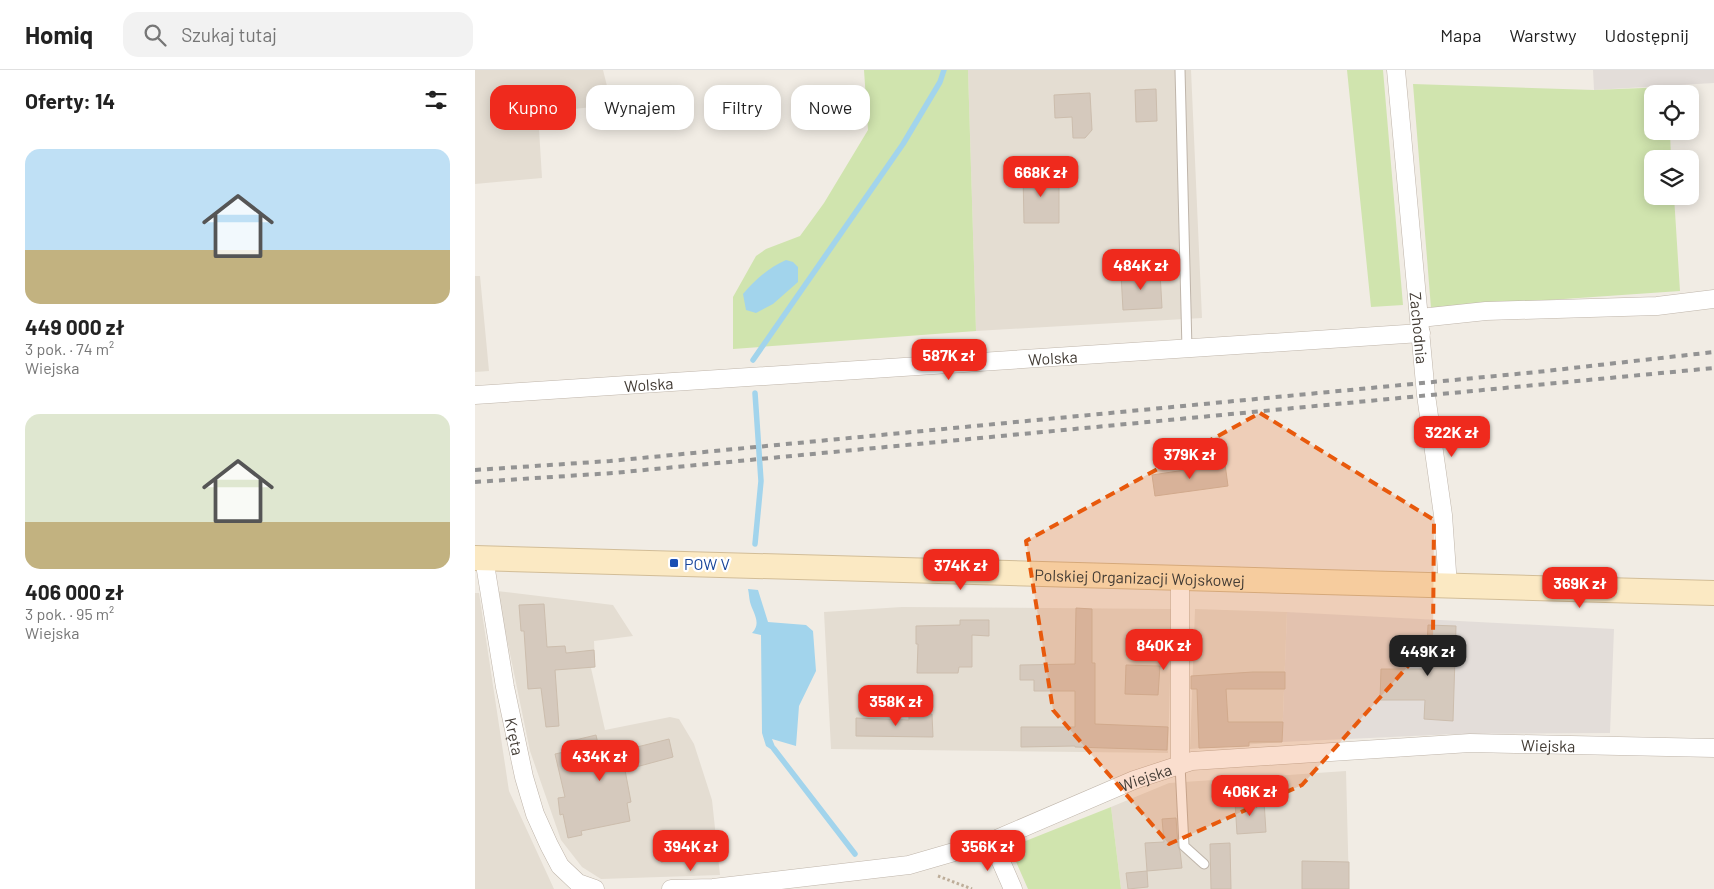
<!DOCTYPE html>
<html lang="pl">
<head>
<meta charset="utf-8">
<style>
  :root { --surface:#fff; --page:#f2f2f2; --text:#222; --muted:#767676; --line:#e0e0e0; --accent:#ef2a1d }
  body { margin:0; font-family:Barlow,sans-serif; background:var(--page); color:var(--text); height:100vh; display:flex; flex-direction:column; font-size:19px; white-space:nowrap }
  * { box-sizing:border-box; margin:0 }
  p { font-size:16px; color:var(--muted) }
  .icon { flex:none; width:28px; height:28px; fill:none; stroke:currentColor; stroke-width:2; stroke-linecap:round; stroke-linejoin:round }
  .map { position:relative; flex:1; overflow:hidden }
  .side { display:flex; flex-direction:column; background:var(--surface); width:475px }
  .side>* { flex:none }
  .banner { position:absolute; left:15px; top:15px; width:475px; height:45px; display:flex; gap:10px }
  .tools { position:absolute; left:1169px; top:15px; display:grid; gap:10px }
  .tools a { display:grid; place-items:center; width:55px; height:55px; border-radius:10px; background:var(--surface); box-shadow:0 2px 12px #0003; font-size:25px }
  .price { position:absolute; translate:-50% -42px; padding:0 11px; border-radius:10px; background:var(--accent); color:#fff; font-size:16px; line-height:32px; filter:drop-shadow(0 1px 2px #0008) }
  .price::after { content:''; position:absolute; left:50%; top:30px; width:15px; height:11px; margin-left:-8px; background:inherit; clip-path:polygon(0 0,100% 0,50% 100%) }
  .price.current { background:#222; color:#fff }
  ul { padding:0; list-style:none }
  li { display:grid; align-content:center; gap:10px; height:265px; padding:0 25px }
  li span { display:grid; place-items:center; height:155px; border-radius:15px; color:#555 }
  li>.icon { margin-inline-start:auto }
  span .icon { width:90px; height:90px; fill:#fffc; stroke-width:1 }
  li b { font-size:21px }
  h2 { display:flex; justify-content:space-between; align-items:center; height:60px; padding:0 25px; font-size:21px }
  .pill { padding:0 18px; border-radius:15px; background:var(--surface); box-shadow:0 2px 12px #0003; font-size:18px; line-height:45px }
  .pill.current { background:var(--accent); color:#fff }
  header { display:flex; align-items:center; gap:30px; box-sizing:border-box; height:70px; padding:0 25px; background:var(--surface); border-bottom:1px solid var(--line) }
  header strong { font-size:24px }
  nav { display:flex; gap:28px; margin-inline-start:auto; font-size:18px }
  .search { width:350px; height:45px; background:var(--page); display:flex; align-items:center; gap:12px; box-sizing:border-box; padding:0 18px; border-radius:15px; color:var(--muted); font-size:19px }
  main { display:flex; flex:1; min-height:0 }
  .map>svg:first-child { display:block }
  .residential { fill:#e4ddd2 }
  .industrial { fill:#e3ddd9 }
  .green { fill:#d0e4ae }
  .water { fill:#a2d4ec }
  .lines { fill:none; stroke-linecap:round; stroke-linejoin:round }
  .stream { stroke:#a2d4ec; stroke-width:5.5 }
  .building { fill:#d5c9bd; stroke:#ccbdad }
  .lane-casing { stroke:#bfb5aa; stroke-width:11 }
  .street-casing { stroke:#bfb5aa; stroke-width:19 }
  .secondary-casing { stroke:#d2bd97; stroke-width:26 }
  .path { stroke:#bdad99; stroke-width:3; stroke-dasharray:2.5 2.5; stroke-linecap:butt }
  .lane { stroke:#fff; stroke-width:9 }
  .street { stroke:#fff; stroke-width:18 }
  .secondary { stroke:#fbe9c3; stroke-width:24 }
  .rail { stroke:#939393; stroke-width:4; stroke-dasharray:6 6; stroke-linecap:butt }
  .marked { fill:#e8590c; fill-opacity:0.2; stroke:#e8590c; stroke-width:4; stroke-dasharray:10 6; stroke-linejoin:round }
  .transit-dot { fill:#1a4fb4; stroke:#fff; stroke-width:2 }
  .labels { text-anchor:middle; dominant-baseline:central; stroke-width:4.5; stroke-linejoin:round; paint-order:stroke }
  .street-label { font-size:16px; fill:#423b34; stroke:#fff }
  .transit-label { font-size:16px; fill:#164399; stroke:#fff; text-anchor:start }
</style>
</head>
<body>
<header>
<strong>Homiq</strong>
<div class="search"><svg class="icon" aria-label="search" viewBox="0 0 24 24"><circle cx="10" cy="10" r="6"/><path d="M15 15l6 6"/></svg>Szukaj tutaj</div>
<nav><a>Mapa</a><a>Warstwy</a><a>Udostępnij</a></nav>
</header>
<main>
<section class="side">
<h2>Oferty: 14<svg class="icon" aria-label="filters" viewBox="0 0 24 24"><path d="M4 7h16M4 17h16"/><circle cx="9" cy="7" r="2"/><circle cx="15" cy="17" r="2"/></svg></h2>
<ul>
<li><span style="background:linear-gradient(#bfe0f5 65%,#c2b280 0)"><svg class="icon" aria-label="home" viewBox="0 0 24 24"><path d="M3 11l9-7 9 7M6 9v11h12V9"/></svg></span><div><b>449 000 zł</b><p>3 pok. · 74 m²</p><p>Wiejska</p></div></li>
<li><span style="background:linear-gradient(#dfe7d0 70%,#c2b280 0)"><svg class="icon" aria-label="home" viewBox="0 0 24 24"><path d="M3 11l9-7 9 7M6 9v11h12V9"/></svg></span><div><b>406 000 zł</b><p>3 pok. · 95 m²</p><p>Wiejska</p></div></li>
</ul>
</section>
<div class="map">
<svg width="1239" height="819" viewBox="0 0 1239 819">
  <rect width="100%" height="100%" fill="#f1ece4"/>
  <path class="residential" d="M0,0H128L135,28L126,36L63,43L67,108L0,114Z
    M493,0H716L727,248L501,261Z
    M0,206H5L14,301L0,302Z
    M22,521L138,535L158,566L119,571L120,597L116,598L130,660L195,647L204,649L219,674L237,730L245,805L126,809L107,797L86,770L55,681Z
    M0,523H4L34,721L79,819H0Z
    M427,537L697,539L693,683L356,679L349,542Z
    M720,539L812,542L807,672L715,679Z
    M871,701L874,819H646L636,737L694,713Z"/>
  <path class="industrial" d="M1118,0H1239V13L1119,20Z
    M812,542L1139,559L1135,663L981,664L807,672Z"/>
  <path class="green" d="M389,0H493L501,261L258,279V227L281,186L291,179L325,166L349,133L393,60Z
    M872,0H908L928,235L896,237Z
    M938,14L1119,20L1192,17V24H1178V61H1195L1196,89H1178V126H1199L1205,221L956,238Z
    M636,737L646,819H553L538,785L543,774Z"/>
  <path class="water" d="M311,190L318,192L323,197V212L298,234L281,243L271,240L268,224C280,210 293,198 311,190Z
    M273,519L283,520L293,552L331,555L338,561L341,601L324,636L321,676L297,669L303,684L291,676L287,663L286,565L277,563C287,553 278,543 275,532C274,528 274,523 273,519Z"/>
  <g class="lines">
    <path class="stream" d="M278,290L428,74L465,12L469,0
      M280,323L286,411L280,474
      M299,679L380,784"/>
  </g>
  <path class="building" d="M681,19L682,51L661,52L660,20Z
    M615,23L617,60L610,68H598L597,47L580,48L579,25Z
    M548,104H584V153H549Z
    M685,202L687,238L648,240L646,204Z
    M750,394L753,416L680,426L677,405Z
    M69,534L72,577L90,576L91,583L119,580L120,597L80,600L84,656L71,657L66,618L53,619L49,561H46L44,535Z
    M601,538L617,539V593H620V654L693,657L692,680L600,677V676L546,677V657H600V621H559V610H545V595L600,594Z
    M485,550H514V566L497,565V597H484L483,603H442L443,574H441V556L485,555Z
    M953,555L981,556L978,651L949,649L950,630H905L906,599H951Z
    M651,595L685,596L683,625L650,624Z
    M778,602H810V619H751L753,652H808L807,672H774V676L724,678L722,619H716V606Z
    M434,644H457L458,667L381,666V648L434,650Z
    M121,665L125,683L142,680V682L194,669L198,687L150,700L156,732L152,733L155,751L106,761L107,765L93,768L88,744L85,745L83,728L90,727L80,684L98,680L96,671Z
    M789,731L791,762L762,764L760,732Z
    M701,748L703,776L705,781L707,798L672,801L670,773L689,772L687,749Z
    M207,763L208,770L220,768L224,785L186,792L182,767Z
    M755,773L756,819H736L735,774Z
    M827,791L874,792V819H827Z
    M672,801L673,817L653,819L651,803Z"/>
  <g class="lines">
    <g class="lane-casing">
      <path id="lane" d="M705,0L712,279
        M705,695L709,776L729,794"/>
    </g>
    <g class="street-casing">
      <g id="street">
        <path id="s1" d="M921,0L951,325L968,445L973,516"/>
        <path d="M945,248L1011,241L1182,236L1239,229"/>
        <path id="s2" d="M0,325L946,263"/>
        <path id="s3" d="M9,488L30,617L49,707L60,744L74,775L85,796L103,813L120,819"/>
        <path d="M705,695V508"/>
        <path d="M517,771L538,819"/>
        <path id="s4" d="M196,819L238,818L434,795L517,771L659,710L717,691L995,673L1239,678"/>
      </g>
    </g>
    <g class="secondary-casing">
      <g id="secondary">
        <path id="s5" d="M0,488L1239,523"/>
      </g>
    </g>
    <path class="path" d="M463,806L497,819"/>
    <use href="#lane" class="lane"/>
    <use href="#street" class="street"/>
    <use href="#secondary" class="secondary"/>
    <path class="rail" d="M0,400L135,391L1062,302L1239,282
      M0,412L138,403L1239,298"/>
  </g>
  <path class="marked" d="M785,343L959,450L958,568L827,715L694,774L578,640L551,471Z"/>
  <rect class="transit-dot" x="194" y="488" width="10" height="10" rx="2.5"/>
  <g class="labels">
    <g class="street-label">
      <text stroke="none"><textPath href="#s1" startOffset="259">Zachodnia</textPath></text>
      <text stroke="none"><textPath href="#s2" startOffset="579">Wolska</textPath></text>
      <text stroke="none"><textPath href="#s2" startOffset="174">Wolska</textPath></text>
      <text stroke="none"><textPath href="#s5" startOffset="665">Polskiej Organizacji Wojskowej</textPath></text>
      <text stroke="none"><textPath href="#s3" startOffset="181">Kręta</textPath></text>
      <text stroke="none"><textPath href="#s4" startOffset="898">Wiejska</textPath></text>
      <text stroke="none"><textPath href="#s4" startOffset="492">Wiejska</textPath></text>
    </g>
    <g class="transit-label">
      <text x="209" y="493">POW V</text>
    </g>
  </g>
</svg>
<div class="tools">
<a><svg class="icon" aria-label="locate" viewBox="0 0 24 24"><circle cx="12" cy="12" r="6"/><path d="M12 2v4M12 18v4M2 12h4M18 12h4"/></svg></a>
<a><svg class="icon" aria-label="layers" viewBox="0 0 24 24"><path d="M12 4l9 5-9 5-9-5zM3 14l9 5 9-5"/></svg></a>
</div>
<b class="price" style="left:566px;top:128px">668K zł</b>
<b class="price" style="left:666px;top:221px">484K zł</b>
<b class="price" style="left:474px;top:311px">587K zł</b>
<b class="price" style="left:977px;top:388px">322K zł</b>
<b class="price" style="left:715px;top:410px">379K zł</b>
<b class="price" style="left:486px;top:521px">374K zł</b>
<b class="price" style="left:1105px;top:539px">369K zł</b>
<b class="price" style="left:689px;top:601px">840K zł</b>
<b class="price current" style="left:953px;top:607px">449K zł</b>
<b class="price" style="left:421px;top:657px">358K zł</b>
<b class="price" style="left:125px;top:712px">434K zł</b>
<b class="price" style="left:775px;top:747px">406K zł</b>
<b class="price" style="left:216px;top:802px">394K zł</b>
<b class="price" style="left:513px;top:802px">356K zł</b>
<div class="banner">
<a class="pill current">Kupno</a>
<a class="pill">Wynajem</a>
<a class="pill">Filtry</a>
<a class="pill">Nowe</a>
</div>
</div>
</main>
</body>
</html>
